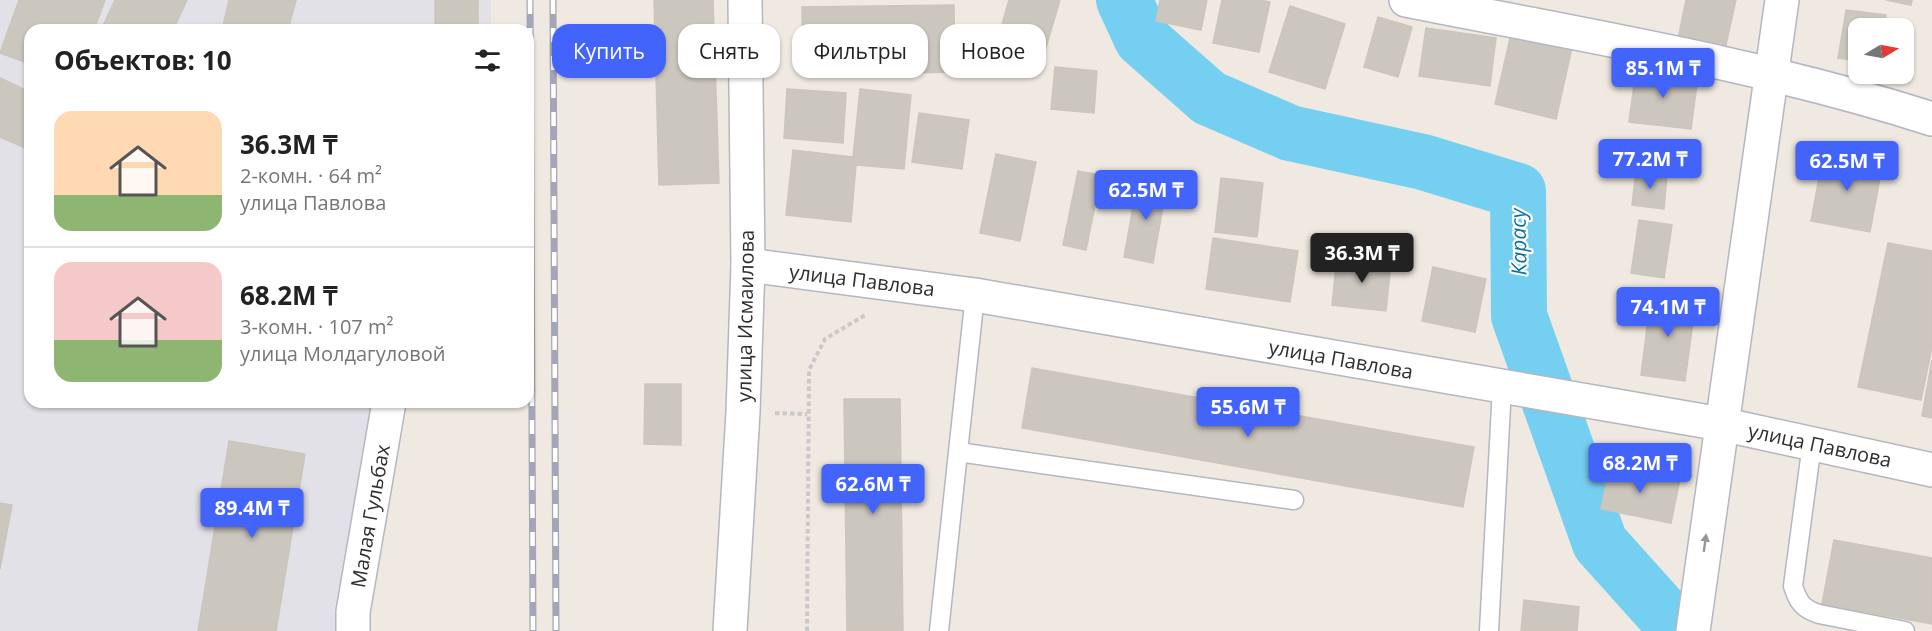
<!DOCTYPE html>
<html lang="ru">
<head>
<meta charset="utf-8">
<style>
  :root { --surface:#fff; --page:#f6f6f6; --text:#222; --muted:#767676; --line:#e0e0e0; --accent:#4264fb }
  body { margin:0; font-family:"Open Sans",sans-serif; background:var(--page); color:var(--text); height:100vh; display:flex; flex-direction:column; font-size:22px; white-space:nowrap }
  * { box-sizing:border-box; margin:0 }
  p { font-size:20px; color:var(--muted) }
  .icon { flex:none; width:33px; height:33px; fill:none; stroke:currentColor; stroke-width:2; stroke-linecap:round; stroke-linejoin:round }
  .map { position:relative; flex:1; overflow:hidden }
  .sheet { position:absolute; left:24px; top:24px; width:510px; height:384px; display:flex; flex-direction:column; background:var(--surface); border-radius:18px; box-shadow:0 2px 4px #0004 }
  .sheet>* { flex:none }
  .hud { position:absolute; left:552px; top:24px; width:570px; height:54px; display:flex; gap:12px }
  .needle { width:39px; rotate:80deg }
  .fabs { position:absolute; left:1848px; top:18px; display:grid; gap:12px }
  .fabs a { display:grid; place-items:center; width:66px; height:66px; border-radius:12px; background:var(--surface); box-shadow:0 2px 4px #0004; font-size:30px }
  .price { position:absolute; translate:-50% -51px; padding:0 14px; border-radius:6px; background:var(--accent); color:#fff; font-size:20px; line-height:39px; filter:drop-shadow(0 2px 3px #0008) }
  .price::after { content:''; position:absolute; left:50%; top:36px; width:18px; height:14px; margin-left:-9px; background:inherit; clip-path:polygon(0 0,100% 0,50% 100%) }
  .price.on { background:#222; color:#fff }
  ul { padding:0; list-style:none }
  li { display:flex; align-items:center; gap:18px; height:150px; padding:0 30px }
  li+li { border-top:2px solid var(--line) }
  li span { display:grid; place-items:center; flex:none; width:168px; height:120px; border-radius:18px; color:#555 }
  li>.icon { margin-inline-start:auto }
  span .icon { width:72px; height:72px; fill:#fffc; stroke-width:1 }
  li b { font-size:26px }
  h2 { display:flex; justify-content:space-between; align-items:center; height:72px; padding:0 30px; font-size:26px }
  .chip { padding:0 21px; border-radius:18px; background:var(--surface); box-shadow:0 2px 4px #0004; font-size:21px; line-height:54px }
  .chip.on { background:var(--accent); color:#fff }
  .map>svg:first-child { display:block }
  .industrial { fill:#e3e1e8 }
  .lines { fill:none; stroke-linecap:round; stroke-linejoin:round }
  .river { stroke:#75cff0; stroke-width:56 }
  .building { fill:#cbc7bf; stroke:#cbc5ba; stroke-width:1.5 }
  .service-casing { stroke:#b4b7c1; stroke-width:21 }
  .minor-casing { stroke:#b4b7c1; stroke-width:36 }
  .tertiary-casing { stroke:#b4b7c1; stroke-width:36 }
  .secondary-casing { stroke:#b4b7c1; stroke-width:36 }
  .path { stroke:#c9c9c9; stroke-width:4; stroke-dasharray:4.5 3; stroke-linecap:butt }
  .service { stroke:#fff; stroke-width:18 }
  .minor { stroke:#fff; stroke-width:33 }
  .tertiary { stroke:#fff; stroke-width:33 }
  .secondary { stroke:#fff; stroke-width:33 }
  .rail-casing { stroke:#a3a6b8; stroke-width:7 }
  .rail { stroke:#fff; stroke-width:4.5; stroke-dasharray:14; stroke-linecap:butt }
  .oneway { fill:#969696 }
  .labels { text-anchor:middle; dominant-baseline:central; stroke-width:4.5; stroke-linejoin:round; paint-order:stroke }
  .street-label { font-size:20px; fill:#2e2e2e; stroke:#fff }
  .water-label { font-size:21px; font-style:italic; fill:#0d6fa3; stroke:#fff }
</style>
</head>
<body>
<div class="map">
<svg width="1932" height="631" viewBox="0 0 1932 631">
  <rect width="100%" height="100%" fill="#efe9e1"/>
  <path class="industrial" d="M0,0H491V30H30V402H375L338,631H0Z"/>
  <g class="lines">
    <path class="river" d="M1124,0L1142,39L1209,98L1290,133L1423,162L1518,191L1519,316L1600,543L1679,631"/>
  </g>
  <path class="building" d="M19,0H105L94,30H30V64L0,53Z
    M115,0H187L173,30H101Z
    M229,0H296L288,30H222Z
    M435,0H478V30H435Z
    M654,0H713L719,183L659,185Z
    M1009,0H1060L1044,54L997,41Z
    M1160,0H1207L1201,30L1156,21Z
    M1222,0H1260L1270,2L1259,52L1213,43Z
    M1686,0H1736L1725,49L1678,39Z
    M1886,0H1912L1911,5Z
    M954,5L955,72L803,75L802,7Z
    M1290,6L1345,24L1325,89L1269,72Z
    M1846,10L1886,15L1884,28H1858V61L1838,58Z
    M1378,17L1412,27L1398,77L1364,67Z
    M1426,28L1496,38L1490,86L1419,76Z
    M1511,34L1572,48L1556,119L1495,104Z
    M1055,67L1097,71L1094,113L1051,109Z
    M1636,69L1698,77L1691,129L1629,122Z
    M0,78L30,92V150L0,137Z
    M787,89L846,93L843,143L784,138Z
    M860,89L911,95L904,169L856,165L851,222L786,215L793,150L853,157Z
    M919,113L969,120L962,169L912,162Z
    M1824,151L1883,162L1870,232L1811,221Z
    M996,154L1036,162L1020,241L980,233Z
    M1078,171L1101,175L1086,250L1063,245Z
    M1636,171L1667,175L1664,209L1632,205Z
    M1221,178L1263,183L1257,237L1215,232Z
    M1138,179L1167,184L1153,263L1124,257Z
    M1639,220L1672,225L1664,278L1631,273Z
    M1213,238L1298,251L1290,302L1206,289Z
    M1888,243L1932,251V347L1921,400L1858,387Z
    M1337,256L1391,262L1386,311L1332,305Z
    M1433,267L1486,279L1475,332L1422,321Z
    M1651,295L1696,300L1685,381L1641,375Z
    M1932,360V418L1922,416Z
    M1032,368L1474,447L1463,507L1022,428Z
    M645,384H681V445L644,444Z
    M844,399H900L903,631H847Z
    M229,441L305,454L276,631H198Z
    M1610,465L1680,479L1671,523L1601,509Z
    M0,503L12,505L0,569Z
    M1834,540L1932,558V624L1822,604Z
    M1524,600L1579,607L1577,631H1521Z"/>
  <g class="lines">
    <g class="service-casing">
      <path id="service" d="M975,295L958,452L1294,500
        M1812,444L1793,586C1798,602 1803,609 1819,614L1905,631
        M939,631L958,452
        M1489,631L1502,387"/>
    </g>
    <g class="minor-casing">
      <path id="minor" d="M1406,0C1582,35 1761,64 1932,119
        M353,631V612L389,402
        M1693,631L1782,0"/>
    </g>
    <g class="tertiary-casing">
      <path id="tertiary" d="M748,265L975,295L1721,424L1932,470"/>
    </g>
    <g class="secondary-casing">
      <path id="secondary" d="M730,631L743,412L748,265L745,0"/>
    </g>
    <path class="path" d="M775,413L807,414
      M807,631L809,370L825,339L867,314"/>
    <use href="#service" class="service"/>
    <use href="#minor" class="minor"/>
    <use href="#tertiary" class="tertiary"/>
    <use href="#secondary" class="secondary"/>
    <g class="rail-casing">
      <path id="rail" d="M530,0L533,631
        M553,0L556,631"/>
    </g>
    <use href="#rail" class="rail"/>
  </g>
  <defs><path id="oneway-solid" d="M-6-.8H1V-3.2L6.5 0L1 3.2V.8H-6Z" transform="scale(1.5)"/></defs>
  <use class="oneway" href="#oneway-solid" transform="translate(1705 543) rotate(-82)"/>
  <g class="labels">
    <g class="street-label">
      <text transform="translate(862 280) rotate(7)">улица Павлова</text>
      <text transform="translate(745 316) rotate(-89)">улица Исмаилова</text>
      <text transform="translate(1341 359) rotate(10)">улица Павлова</text>
      <text transform="translate(1820 445) rotate(12)">улица Павлова</text>
      <text transform="translate(370 516) rotate(-80)">Малая Гульбах</text>
    </g>
    <g class="water-label">
      <text transform="translate(1518 242) rotate(-91)">Карасу</text>
    </g>
  </g>
</svg>
<div class="fabs">
<a><svg class="needle" viewBox="-14 -14 28 28"><path d="M0-13l5 13h-10z" fill="#e53935"/><path d="M0 13l5-13h-10z" fill="#767676"/></svg></a>
</div>
<b class="price" style="left:1663px;top:99px">85.1M ₸</b>
<b class="price" style="left:1650px;top:190px">77.2M ₸</b>
<b class="price" style="left:1847px;top:192px">62.5M ₸</b>
<b class="price" style="left:1146px;top:221px">62.5M ₸</b>
<b class="price on" style="left:1362px;top:284px">36.3M ₸</b>
<b class="price" style="left:1668px;top:338px">74.1M ₸</b>
<b class="price" style="left:1248px;top:438px">55.6M ₸</b>
<b class="price" style="left:1640px;top:494px">68.2M ₸</b>
<b class="price" style="left:873px;top:515px">62.6M ₸</b>
<b class="price" style="left:252px;top:539px">89.4M ₸</b>
<div class="hud">
<a class="chip on">Купить</a>
<a class="chip">Снять</a>
<a class="chip">Фильтры</a>
<a class="chip">Новое</a>
</div>
<section class="sheet">
<h2>Объектов: 10<svg class="icon" aria-label="filters" viewBox="0 0 24 24"><path d="M4 7h16M4 17h16"/><circle cx="9" cy="7" r="2"/><circle cx="15" cy="17" r="2"/></svg></h2>
<ul>
<li><span style="background:linear-gradient(#ffd9b3 70%,#8fb573 0)"><svg class="icon" aria-label="home" viewBox="0 0 24 24"><path d="M3 11l9-7 9 7M6 9v11h12V9"/></svg></span><div><b>36.3M ₸</b><p>2-комн. · 64 m²</p><p>улица Павлова</p></div></li>
<li><span style="background:linear-gradient(#f6c9c9 65%,#8fb573 0)"><svg class="icon" aria-label="home" viewBox="0 0 24 24"><path d="M3 11l9-7 9 7M6 9v11h12V9"/></svg></span><div><b>68.2M ₸</b><p>3-комн. · 107 m²</p><p>улица Молдагуловой</p></div></li>
</ul>
</section>
</div>
</body>
</html>
